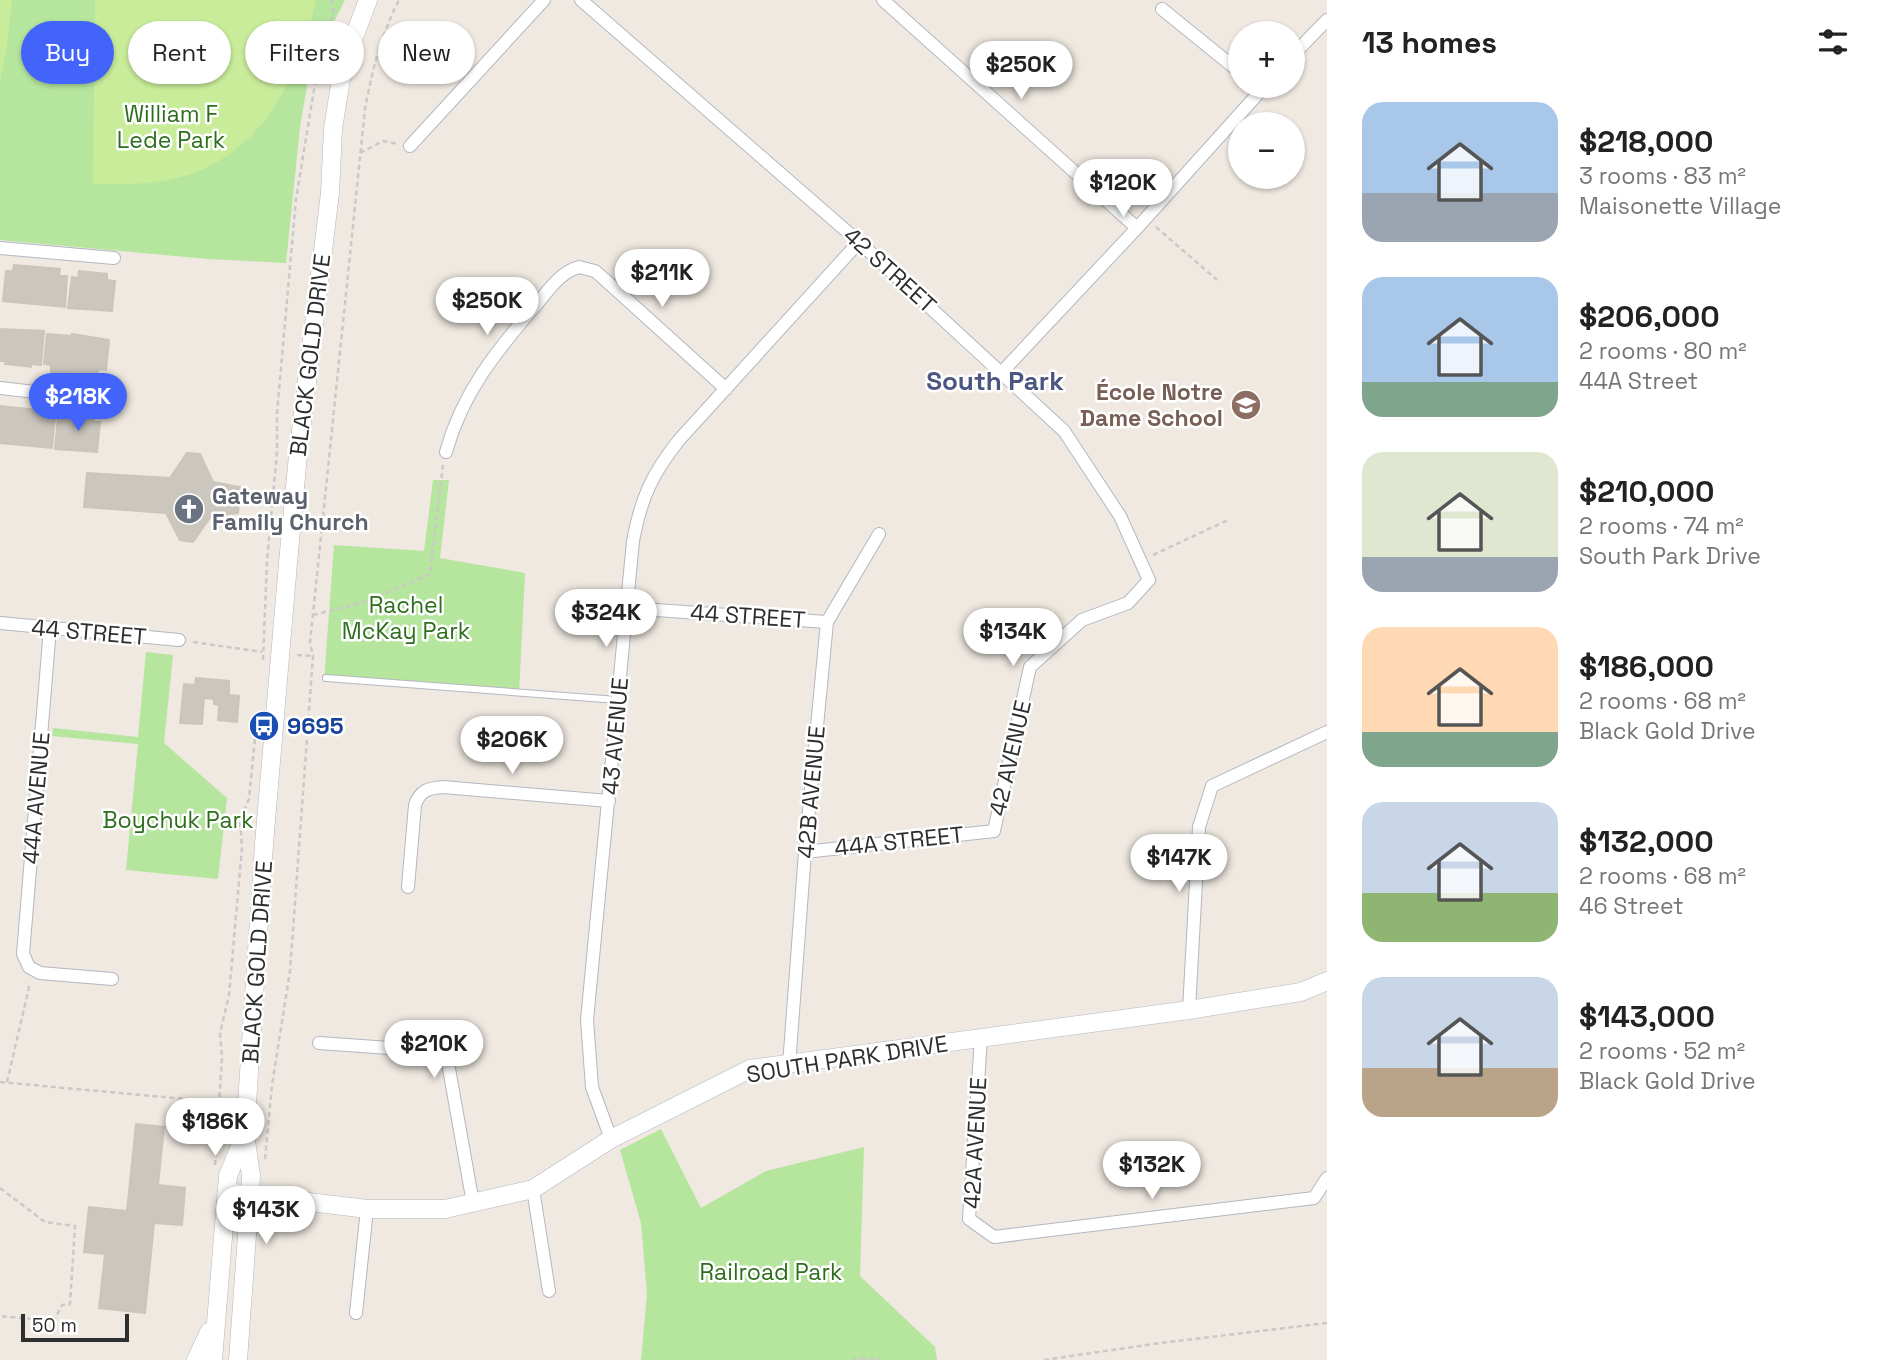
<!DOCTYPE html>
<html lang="en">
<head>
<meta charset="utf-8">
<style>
  :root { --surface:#fff; --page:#f2f2f2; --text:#222; --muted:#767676; --accent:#4264fb }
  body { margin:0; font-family:"Space Grotesk",sans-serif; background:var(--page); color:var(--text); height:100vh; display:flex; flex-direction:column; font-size:26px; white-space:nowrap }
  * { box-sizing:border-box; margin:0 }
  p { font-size:23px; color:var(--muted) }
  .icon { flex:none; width:38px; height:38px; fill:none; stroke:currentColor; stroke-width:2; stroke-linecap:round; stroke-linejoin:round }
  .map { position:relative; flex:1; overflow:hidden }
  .sheet { display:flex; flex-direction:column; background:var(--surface); width:560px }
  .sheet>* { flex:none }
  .banner { position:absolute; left:21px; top:21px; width:665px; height:63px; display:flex; gap:14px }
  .buttons { position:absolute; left:1228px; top:21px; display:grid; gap:14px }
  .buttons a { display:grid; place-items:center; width:77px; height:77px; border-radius:50%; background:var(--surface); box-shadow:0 2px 5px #0004; font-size:35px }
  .scale { position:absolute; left:21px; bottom:18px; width:108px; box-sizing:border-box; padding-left:7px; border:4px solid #2e2e2e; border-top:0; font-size:19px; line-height:24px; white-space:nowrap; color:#2e2e2e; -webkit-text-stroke:5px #fff; paint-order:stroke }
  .price { position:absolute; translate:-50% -60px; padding:0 16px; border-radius:24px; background:#fff; color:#222; font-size:23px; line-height:46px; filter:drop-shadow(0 2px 4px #0008) }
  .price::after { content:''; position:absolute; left:50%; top:42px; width:21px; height:16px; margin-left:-10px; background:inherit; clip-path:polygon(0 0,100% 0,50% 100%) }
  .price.on { background:var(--accent); color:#fff }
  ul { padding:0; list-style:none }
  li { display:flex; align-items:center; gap:21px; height:175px; padding:0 35px }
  li span { display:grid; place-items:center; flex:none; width:196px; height:140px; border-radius:21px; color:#555 }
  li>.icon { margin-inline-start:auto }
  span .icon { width:84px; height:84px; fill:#fffc; stroke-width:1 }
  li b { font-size:30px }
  h2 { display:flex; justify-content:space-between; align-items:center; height:84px; padding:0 35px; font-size:30px }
  .tag { padding:0 24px; border-radius:32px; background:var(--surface); box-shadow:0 2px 5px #0004; font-size:24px; line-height:63px }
  .tag.on { background:var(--accent); color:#fff }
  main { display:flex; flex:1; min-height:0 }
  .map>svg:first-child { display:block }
  .green { fill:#b6e59e }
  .pitch { fill:#c9ec9a }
  .building { fill:#cbc7bf; stroke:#cbc5ba; stroke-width:2 }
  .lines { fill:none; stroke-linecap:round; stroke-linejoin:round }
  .lane-casing { stroke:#b4b7c1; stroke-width:8 }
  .street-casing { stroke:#b4b7c1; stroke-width:14 }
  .secondary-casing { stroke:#b4b7c1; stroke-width:19 }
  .path { stroke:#c9c9c9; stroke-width:2.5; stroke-dasharray:5 3.5; stroke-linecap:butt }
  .lane { stroke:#fff; stroke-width:6 }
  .street { stroke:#fff; stroke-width:12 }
  .secondary { stroke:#fff; stroke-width:18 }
  .labels { text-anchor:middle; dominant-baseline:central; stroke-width:5; stroke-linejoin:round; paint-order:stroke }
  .park-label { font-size:23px; fill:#2c6e1b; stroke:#fff }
  .street-label { font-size:23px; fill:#2e2e2e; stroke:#fff }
  .education-label { font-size:23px; font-weight:bold; fill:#785e54; stroke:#fff; text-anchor:end }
  .worship-label { font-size:23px; font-weight:bold; fill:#5b616d; stroke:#fff; text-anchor:start }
  .transit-label { font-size:23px; font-weight:bold; fill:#164399; stroke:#fff; text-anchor:start }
  .quarter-label { font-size:26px; font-weight:bold; fill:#4d5680; stroke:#fff }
</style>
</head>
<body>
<main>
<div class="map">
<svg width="1327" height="1360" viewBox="0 0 1327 1360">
  <rect width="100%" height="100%" fill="#efe9e1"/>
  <path class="green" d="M0,0H345L310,69L300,127L286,263L208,259L0,240Z
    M433,480H449L440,558L525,573L519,694L324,681L334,545L424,551Z
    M146,652L173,655L164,743L227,798L218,879L126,870L138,744L52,736L53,728L138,737Z
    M661,1129L701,1208L766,1171L864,1147L860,1276L935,1347L937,1360H641L647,1294L641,1223L620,1150Z"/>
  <path class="pitch" d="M0,0H12L7,47L0,82Z
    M95,0H316C297,85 257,165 163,181C140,185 116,184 93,184Z"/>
  <path class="building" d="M14,265L60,269L59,276H67L65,307L3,301L6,271H13Z
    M79,271L107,274V280L115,281L112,311L68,308L72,277L78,278Z
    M0,329L44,331L41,365L31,364V367L5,364L6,361H0Z
    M47,334L72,336V334L109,340L106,370L98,369L97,377L51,372V365L44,364Z
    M0,406L47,411L46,416L55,417L52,448L0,443Z
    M66,413L94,416V422H100L97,452L55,449L58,418L65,419Z
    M187,453L200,454L213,482L240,487L238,513L211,516L193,542L180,540L166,513L84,507L87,473L170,478Z
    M196,678L229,681V695L239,696L237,722L218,720L219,705L214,704V699L204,698L202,724L180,723L184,684L195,685Z
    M136,1124L164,1127L158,1185L185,1188L182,1225L154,1223L145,1313L99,1308L105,1254L84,1252L89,1207L127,1211Z"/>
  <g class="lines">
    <g class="lane-casing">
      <path id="lane" d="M326,678L618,700"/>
    </g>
    <g class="street-casing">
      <path id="street" d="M581,0L859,242L1064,431L1120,516L1149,580L1128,603L1082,620L1030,667L994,831L805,852
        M883,0L1137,228
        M1162,9L1241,73
        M1293,55L1327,20
        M410,146L544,0
        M0,248L114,258
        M1002,372L1137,228L1265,86
        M0,388L88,398
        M446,452C462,393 497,350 536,305C548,291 560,272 579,267L595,271L602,277L726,389
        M627,608L827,622
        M0,623L179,640
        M50,628L23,954L29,967L40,973L112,979
        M408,887L415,805C420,790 429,788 443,787L609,801
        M1189,1010L1199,827L1212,786L1327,732
        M981,1038L969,1219L994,1237L1314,1198L1327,1178
        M319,1043L446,1052L473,1203
        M789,1065L805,852L827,622L879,534
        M611,1139L592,1087L587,1020L633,541C641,498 652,474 679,440L859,242
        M533,1189L549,1291
        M356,1313L367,1209"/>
    </g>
    <g class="secondary-casing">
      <path id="secondary" d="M227,1192L367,1209H445L533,1189L611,1139L750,1069L1189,1010L1301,992L1327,981
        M196,1360L209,1332
        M213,1360L228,1176L245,1134
        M238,1360L250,1194L251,1176L245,1134L264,844L288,563L298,455L330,193L333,129L343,66L368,0"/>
    </g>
    <path class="path" d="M360,153L383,141L398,144
      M1156,227L1217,280
      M1153,555L1228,520
      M313,615L365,602L430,574L443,465
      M193,642L262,652
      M297,655L313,656
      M263,660L267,561L277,452V413L296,199L319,59C316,27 325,37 334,13L331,0
      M0,1082L218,1102
      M7,1082L30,983
      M265,1159L272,1085L290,971L313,656L310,643L365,109C372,71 381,35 399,0
      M215,1165L222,1058L220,1033L229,995L242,848L240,819L249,799L257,718
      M0,1188L45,1222L75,1226L70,1304L62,1305L54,1321L0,1316
      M852,1360L865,1358L881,1360
      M1044,1360L1160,1343L1327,1323"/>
    <use href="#lane" class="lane"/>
    <use href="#street" class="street"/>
    <use href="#secondary" class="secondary"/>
  </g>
  <defs>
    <g id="school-disc" transform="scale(1.575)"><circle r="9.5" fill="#8d6e63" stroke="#fff"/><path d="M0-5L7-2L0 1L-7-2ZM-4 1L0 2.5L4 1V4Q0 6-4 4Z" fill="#fff"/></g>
    <g id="church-disc" transform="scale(1.575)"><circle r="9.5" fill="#6b7280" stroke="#fff"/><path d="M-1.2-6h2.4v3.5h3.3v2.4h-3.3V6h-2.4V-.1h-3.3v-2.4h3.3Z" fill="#fff"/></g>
    <g id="bus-disc" transform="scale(1.575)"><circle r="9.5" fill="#1a4fb4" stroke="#fff"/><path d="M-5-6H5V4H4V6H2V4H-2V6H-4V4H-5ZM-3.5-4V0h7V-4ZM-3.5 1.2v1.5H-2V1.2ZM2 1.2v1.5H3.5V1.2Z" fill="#fff"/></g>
  </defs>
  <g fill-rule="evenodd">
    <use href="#school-disc" x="1246" y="405"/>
    <use href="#church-disc" x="189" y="509"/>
    <use href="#bus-disc" x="264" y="726"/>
  </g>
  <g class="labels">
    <g class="park-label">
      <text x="171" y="114">William F<tspan x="171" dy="26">Lede Park</tspan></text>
      <text x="406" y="605">Rachel<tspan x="406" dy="26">McKay Park</tspan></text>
      <text x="178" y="820">Boychuk Park</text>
      <text x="771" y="1272">Railroad Park</text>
    </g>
    <g class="street-label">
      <text transform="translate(890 270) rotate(42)">42 STREET</text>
      <text transform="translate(310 355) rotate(-83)">BLACK GOLD DRIVE</text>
      <text transform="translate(748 616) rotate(4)">44 STREET</text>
      <text transform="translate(89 632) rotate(5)">44 STREET</text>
      <text transform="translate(615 736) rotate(-85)">43 AVENUE</text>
      <text transform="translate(1010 758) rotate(-77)">42 AVENUE</text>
      <text transform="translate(811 792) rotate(-85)">42B AVENUE</text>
      <text transform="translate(36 798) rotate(-85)">44A AVENUE</text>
      <text transform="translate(899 841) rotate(-6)">44A STREET</text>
      <text transform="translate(257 962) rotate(-86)">BLACK GOLD DRIVE</text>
      <text transform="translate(847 1059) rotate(-9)">SOUTH PARK DRIVE</text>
      <text transform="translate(975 1143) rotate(-87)">42A AVENUE</text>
    </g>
    <g class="education-label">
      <text x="1223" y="392">École Notre<tspan x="1223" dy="26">Dame School</tspan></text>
    </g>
    <g class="worship-label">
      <text x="212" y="496">Gateway<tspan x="212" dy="26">Family Church</tspan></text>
    </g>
    <g class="transit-label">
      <text x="287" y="726">9695</text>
    </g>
    <g class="quarter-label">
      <text x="995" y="381">South Park</text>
    </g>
  </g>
</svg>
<div class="buttons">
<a>+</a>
<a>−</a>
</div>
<div class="scale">50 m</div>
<b class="price" style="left:1021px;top:101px">$250K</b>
<b class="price" style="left:1123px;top:219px">$120K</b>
<b class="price" style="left:662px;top:309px">$211K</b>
<b class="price" style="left:487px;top:337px">$250K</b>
<b class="price on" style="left:78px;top:433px">$218K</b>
<b class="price" style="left:606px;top:649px">$324K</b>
<b class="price" style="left:1013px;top:668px">$134K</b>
<b class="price" style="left:512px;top:776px">$206K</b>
<b class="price" style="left:1179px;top:894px">$147K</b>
<b class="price" style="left:434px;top:1080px">$210K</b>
<b class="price" style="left:215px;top:1158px">$186K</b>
<b class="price" style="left:1152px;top:1201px">$132K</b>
<b class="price" style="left:266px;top:1246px">$143K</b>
<div class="banner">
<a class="tag on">Buy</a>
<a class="tag">Rent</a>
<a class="tag">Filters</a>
<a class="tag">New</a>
</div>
</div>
<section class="sheet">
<h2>13 homes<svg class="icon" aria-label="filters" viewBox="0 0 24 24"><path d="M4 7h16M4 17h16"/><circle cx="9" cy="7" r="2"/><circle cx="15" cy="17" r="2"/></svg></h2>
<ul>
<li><span style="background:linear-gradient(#a9c7e8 65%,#9aa5b1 0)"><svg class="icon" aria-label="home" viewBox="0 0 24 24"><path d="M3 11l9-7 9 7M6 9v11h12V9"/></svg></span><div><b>$218,000</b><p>3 rooms · 83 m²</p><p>Maisonette Village</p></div></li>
<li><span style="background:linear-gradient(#a9c7e8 75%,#7fa58c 0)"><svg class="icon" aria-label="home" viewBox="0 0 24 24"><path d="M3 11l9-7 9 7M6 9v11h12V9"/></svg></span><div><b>$206,000</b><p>2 rooms · 80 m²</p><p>44A Street</p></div></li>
<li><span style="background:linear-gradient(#dfe7d0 75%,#9aa5b1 0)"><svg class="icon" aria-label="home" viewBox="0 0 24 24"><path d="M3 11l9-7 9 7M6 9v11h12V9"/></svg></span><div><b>$210,000</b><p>2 rooms · 74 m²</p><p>South Park Drive</p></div></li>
<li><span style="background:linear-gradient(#ffd9b3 75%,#7fa58c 0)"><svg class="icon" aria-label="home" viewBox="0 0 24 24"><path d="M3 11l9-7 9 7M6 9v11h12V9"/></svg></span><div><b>$186,000</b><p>2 rooms · 68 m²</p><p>Black Gold Drive</p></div></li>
<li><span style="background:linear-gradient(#c9d6e8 65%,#8fb573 0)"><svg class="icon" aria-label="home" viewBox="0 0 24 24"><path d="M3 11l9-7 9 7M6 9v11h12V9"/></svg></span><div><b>$132,000</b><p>2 rooms · 68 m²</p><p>46 Street</p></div></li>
<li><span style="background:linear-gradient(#c9d6e8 65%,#b9a48a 0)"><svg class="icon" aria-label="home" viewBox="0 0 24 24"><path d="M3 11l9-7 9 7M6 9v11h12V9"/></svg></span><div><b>$143,000</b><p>2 rooms · 52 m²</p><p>Black Gold Drive</p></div></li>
</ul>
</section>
</main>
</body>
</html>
